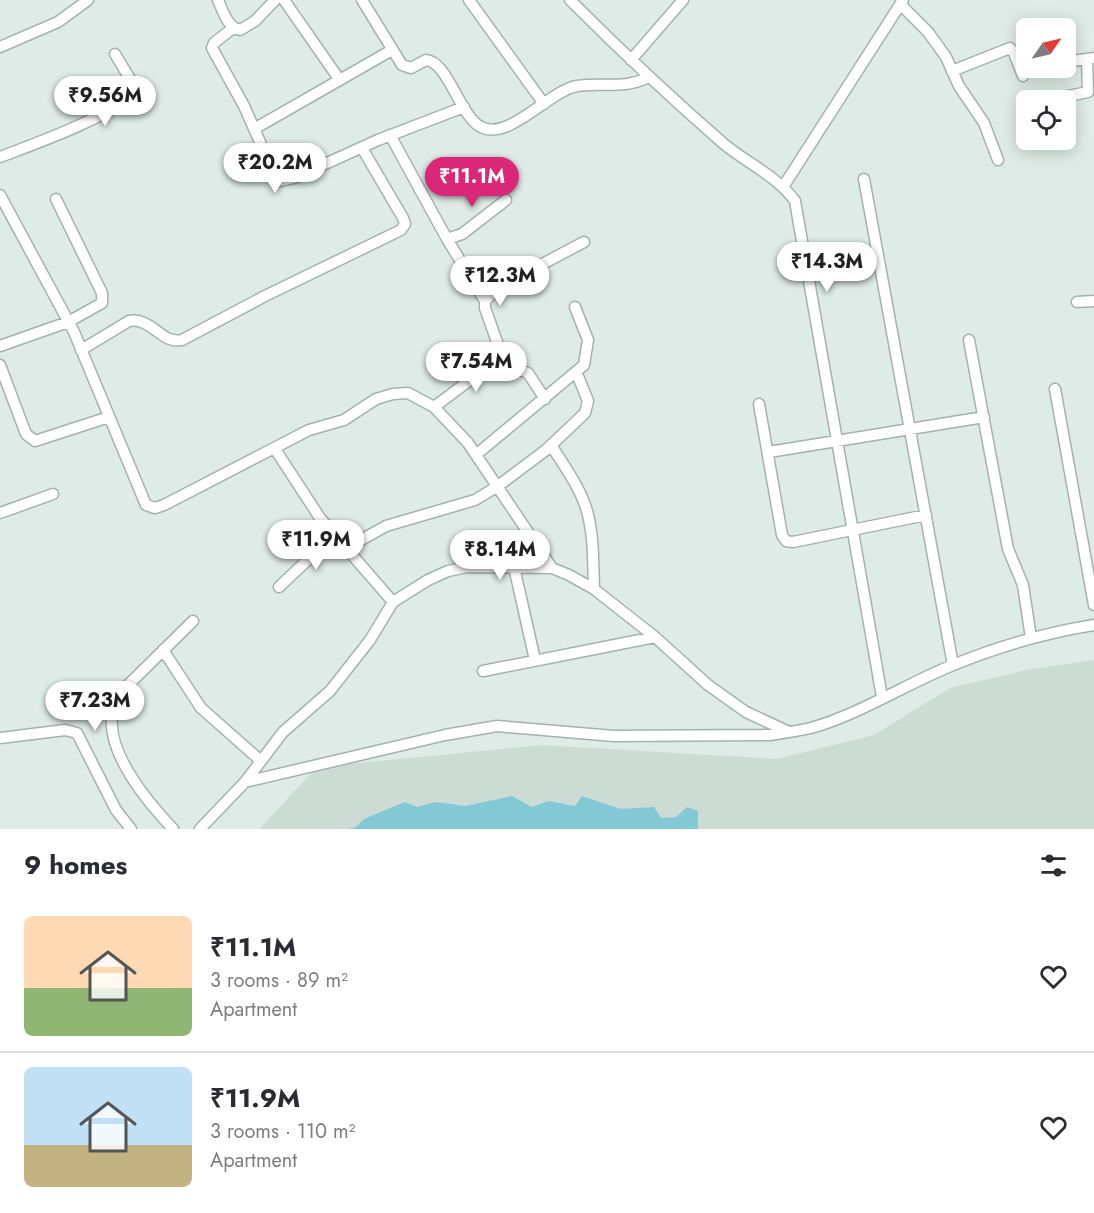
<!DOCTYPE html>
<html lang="en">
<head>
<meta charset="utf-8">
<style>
  :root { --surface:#fff; --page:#f7f7f7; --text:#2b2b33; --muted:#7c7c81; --line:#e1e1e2; --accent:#db2777 }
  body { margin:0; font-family:Jost,sans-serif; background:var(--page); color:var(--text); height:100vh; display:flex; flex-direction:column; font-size:22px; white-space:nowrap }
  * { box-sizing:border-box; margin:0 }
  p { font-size:20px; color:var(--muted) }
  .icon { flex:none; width:33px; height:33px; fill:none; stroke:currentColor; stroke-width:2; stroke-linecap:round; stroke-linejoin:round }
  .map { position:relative; height:829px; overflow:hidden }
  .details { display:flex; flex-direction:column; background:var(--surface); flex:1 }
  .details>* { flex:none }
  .needle { width:39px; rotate:56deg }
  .tools { position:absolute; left:1016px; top:18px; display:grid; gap:12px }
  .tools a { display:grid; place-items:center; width:60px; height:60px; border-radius:9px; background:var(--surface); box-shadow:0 3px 15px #0003; font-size:30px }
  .price { position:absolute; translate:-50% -51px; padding:0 14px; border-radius:21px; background:#fff; color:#222; font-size:20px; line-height:39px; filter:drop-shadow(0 2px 3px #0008) }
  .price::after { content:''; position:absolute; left:50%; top:36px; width:18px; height:14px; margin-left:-9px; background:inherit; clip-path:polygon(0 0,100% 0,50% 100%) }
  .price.on { background:var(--accent); color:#fff }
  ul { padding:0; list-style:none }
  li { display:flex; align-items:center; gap:18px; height:150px; padding:0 24px }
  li+li { border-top:2px solid var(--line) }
  li span { display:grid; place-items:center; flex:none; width:168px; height:120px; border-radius:9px; color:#555 }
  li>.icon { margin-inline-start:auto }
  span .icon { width:72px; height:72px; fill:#fffc; stroke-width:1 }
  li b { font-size:26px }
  h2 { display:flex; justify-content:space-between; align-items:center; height:72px; padding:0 24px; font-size:26px }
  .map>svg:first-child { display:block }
  .built { fill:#cddbd5 }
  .water { fill:#82c9d5 }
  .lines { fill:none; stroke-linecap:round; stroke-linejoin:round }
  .minor-casing { stroke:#a2b3ad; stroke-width:13 }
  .minor { stroke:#fff; stroke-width:10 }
</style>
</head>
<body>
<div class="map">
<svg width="1094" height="829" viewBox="0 0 1094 829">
  <rect width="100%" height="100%" fill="#dfebe6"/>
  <path class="built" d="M1094,660V829H259L317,767L542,745L777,759L874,735L950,688L1026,670Z"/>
  <path class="water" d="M512,796L532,807L549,801L575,806L582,796L621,809L654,807L661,818L676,817L687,807L698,811V829H347L355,828L364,819L405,802L417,807L436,802L465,806Z"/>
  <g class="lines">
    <g class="minor-casing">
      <path id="minor" d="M218,0C223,11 227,27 240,30L255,21L275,0
        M284,0L339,79
        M362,0L402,65L411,68L426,60C449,62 460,119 483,128C511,139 549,91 577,86C605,82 622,90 649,77
        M469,0L544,104
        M570,0C620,50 671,98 724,144C747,163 778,177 795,201L882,697
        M900,4L928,32L946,57L959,86L984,123L998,160
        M233,28L214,43L212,48L244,106L275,176L281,181L294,178L378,140L464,107
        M0,47L58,22L88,0
        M631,60L683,0
        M1065,62L1094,58
        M952,71L1010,48L1014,53L1023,76
        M1048,100L1088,92L1087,59
        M254,129L392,50
        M390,135L447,239L485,301
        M0,157C26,147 123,113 134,90L133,84L115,54
        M864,179L953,665
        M783,187L903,0
        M0,195L74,332L146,505L155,508L164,505L309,430L344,420L376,399L393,394L408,393L434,407L468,443L552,568
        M447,239L462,234L506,200
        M1077,302L1094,301
        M969,340L1008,549L1023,585L1031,638
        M0,346L68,322L102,303V293L56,199
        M81,350L129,321C152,317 162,345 182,340L265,296L401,230L405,224L403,218L362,148
        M0,365L26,434L35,441L109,417
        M1055,389L1094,605
        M545,399L528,373L512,367L502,356L485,308V301L499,287L584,242
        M759,404L782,535L786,541L793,542L926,515
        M434,407L502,356
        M551,445C564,466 580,487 587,511C594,536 593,563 594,589
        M275,449L320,518L393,602
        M769,452L984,417
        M477,454L584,365L588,340L575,307
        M0,513L53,494
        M347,548L386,526L475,500L498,486L546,450L585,413L588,401L577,374
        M514,567L535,660
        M279,587L335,534
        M163,650L201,708L261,761
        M483,671L655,637
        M0,738L65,730L77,733L116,810L131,829
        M245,782L445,735L497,726L614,736L770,735C784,733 798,731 811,728C860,714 906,684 953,665C999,646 1045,633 1094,625
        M173,829C143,797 88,732 123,690L193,621
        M200,829L245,782L283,732L330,691L370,640L393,602L428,580L448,571L467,567L552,568L569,575L594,589L655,637L708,685L746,712L789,732"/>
    </g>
    <use href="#minor" class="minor"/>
  </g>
</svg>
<div class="tools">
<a><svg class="needle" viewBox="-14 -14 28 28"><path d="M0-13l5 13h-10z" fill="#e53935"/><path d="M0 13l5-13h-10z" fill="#7c7c81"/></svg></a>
<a><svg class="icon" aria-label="locate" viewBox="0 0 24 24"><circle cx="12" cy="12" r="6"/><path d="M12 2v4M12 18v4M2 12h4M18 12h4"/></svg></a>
</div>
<b class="price" style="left:105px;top:127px">₹9.56M</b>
<b class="price" style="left:275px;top:194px">₹20.2M</b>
<b class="price on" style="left:472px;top:208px">₹11.1M</b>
<b class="price" style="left:827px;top:293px">₹14.3M</b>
<b class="price" style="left:500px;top:307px">₹12.3M</b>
<b class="price" style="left:476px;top:393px">₹7.54M</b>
<b class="price" style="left:316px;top:571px">₹11.9M</b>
<b class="price" style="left:500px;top:581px">₹8.14M</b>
<b class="price" style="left:95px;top:732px">₹7.23M</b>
</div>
<section class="details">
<h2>9 homes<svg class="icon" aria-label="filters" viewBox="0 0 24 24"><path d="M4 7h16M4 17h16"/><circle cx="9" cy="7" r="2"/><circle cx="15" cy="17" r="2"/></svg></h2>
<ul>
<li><span style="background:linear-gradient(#ffd9b3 60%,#8fb573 0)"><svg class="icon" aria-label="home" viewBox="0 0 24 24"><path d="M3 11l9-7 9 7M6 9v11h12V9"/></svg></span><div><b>₹11.1M</b><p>3 rooms · 89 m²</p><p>Apartment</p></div><svg class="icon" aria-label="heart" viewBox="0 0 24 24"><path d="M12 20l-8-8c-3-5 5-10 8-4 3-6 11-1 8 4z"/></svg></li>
<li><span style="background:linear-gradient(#bfe0f5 65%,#c2b280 0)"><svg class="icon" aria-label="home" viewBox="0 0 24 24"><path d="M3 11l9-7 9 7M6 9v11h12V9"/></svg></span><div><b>₹11.9M</b><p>3 rooms · 110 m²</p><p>Apartment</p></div><svg class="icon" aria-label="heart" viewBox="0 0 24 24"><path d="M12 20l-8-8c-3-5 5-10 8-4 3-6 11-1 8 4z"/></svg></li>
</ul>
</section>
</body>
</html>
